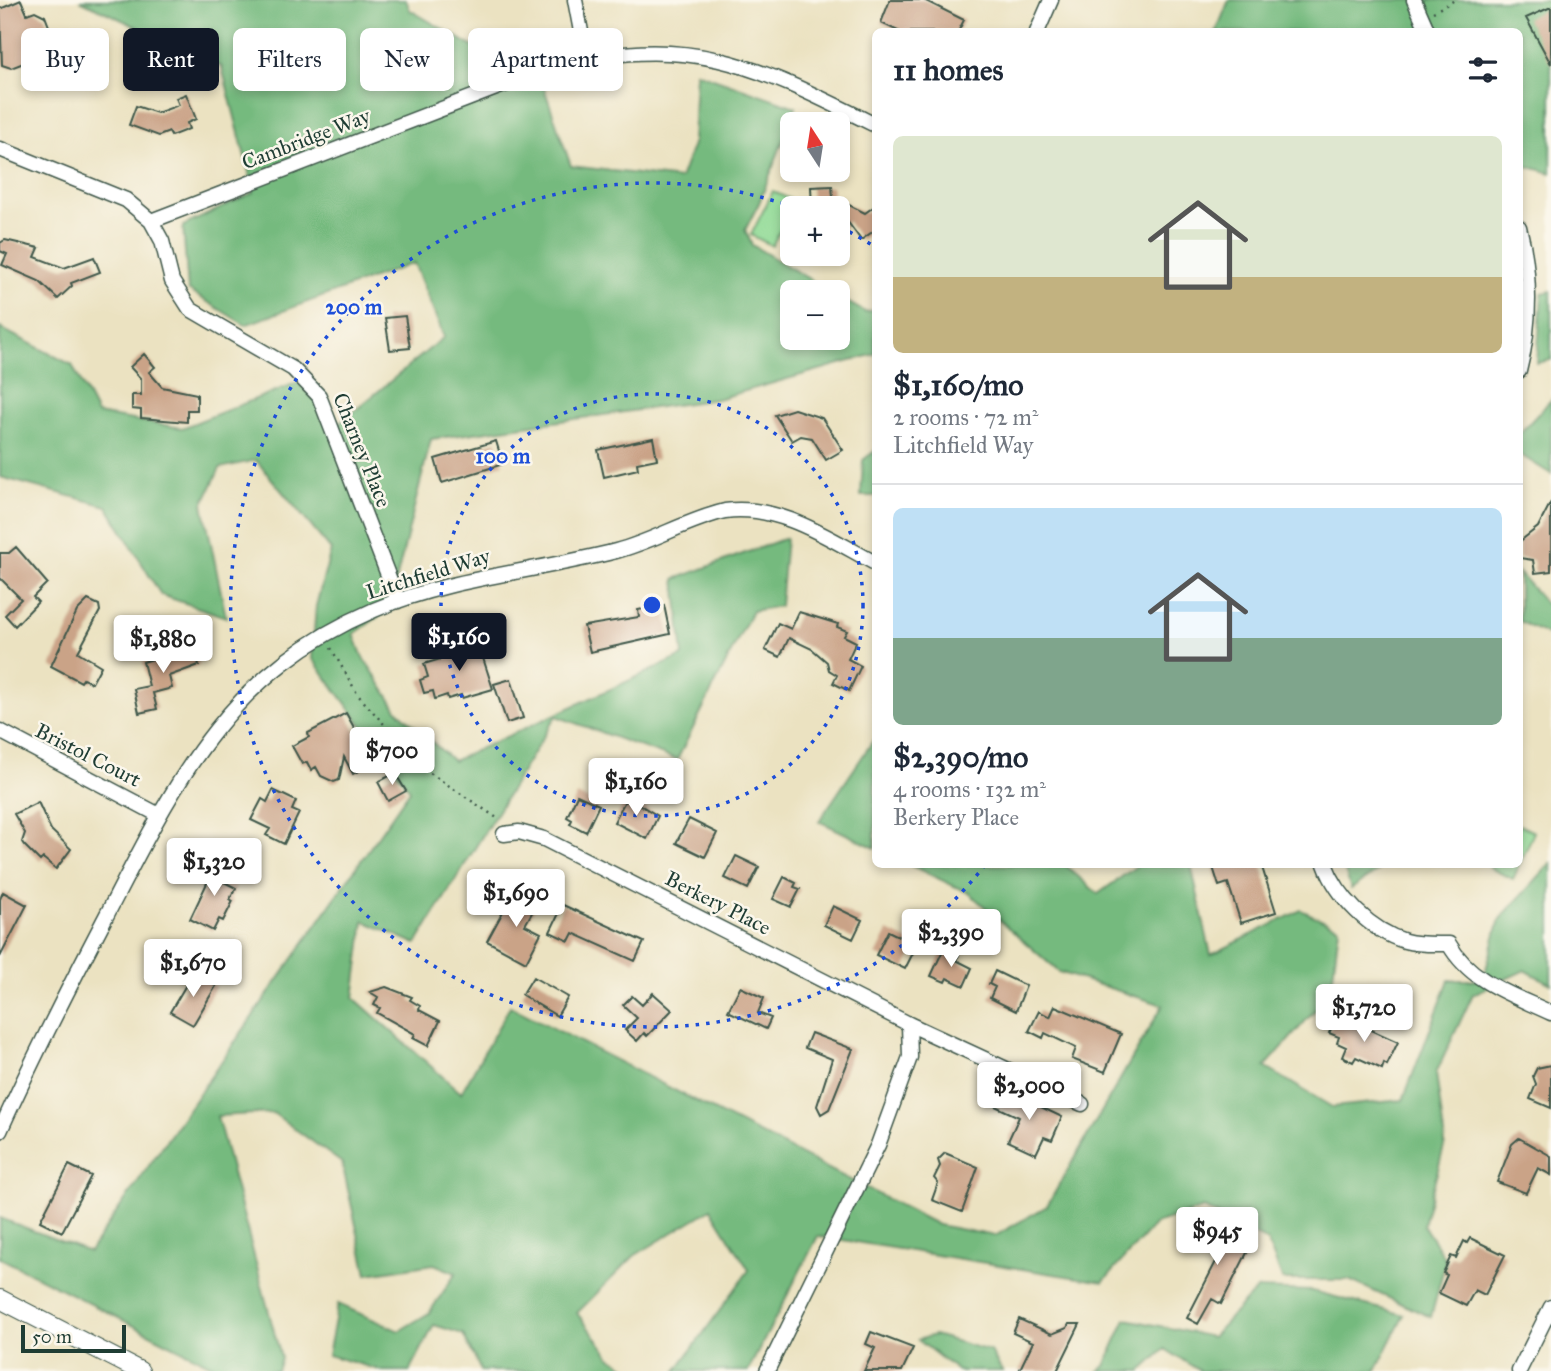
<!DOCTYPE html>
<html lang="en">
<head>
<meta charset="utf-8">
<style>
  :root { --surface:#fff; --page:#f2f2f3; --text:#1f2937; --muted:#747a83; --line:#e0e1e3; --accent:#111827 }
  body { margin:0; font-family:"IM FELL Great Primer",serif; background:var(--page); color:var(--text); height:100vh; display:flex; flex-direction:column; font-size:26px; white-space:nowrap }
  * { box-sizing:border-box; margin:0 }
  p { font-size:23px; color:var(--muted) }
  .icon { flex:none; width:38px; height:38px; fill:none; stroke:currentColor; stroke-width:2; stroke-linecap:round; stroke-linejoin:round }
  .map { position:relative; flex:1; overflow:hidden }
  .panel { position:absolute; left:872px; top:28px; width:651px; height:840px; display:flex; flex-direction:column; background:var(--surface); border-radius:10px; box-shadow:0 4px 10px #0003 }
  .panel>* { flex:none }
  .guide { position:absolute; left:21px; top:28px; width:665px; height:63px; display:flex; gap:14px }
  .needle { width:46px; rotate:348deg }
  .controls { position:absolute; left:780px; top:112px; display:grid; gap:14px }
  .controls a { display:grid; place-items:center; width:70px; height:70px; border-radius:10px; background:var(--surface); box-shadow:0 4px 10px #0003; font-size:35px }
  .scale { position:absolute; left:21px; bottom:18px; width:105px; box-sizing:border-box; padding-left:7px; border:4px solid #1f3d34; border-top:0; font-size:19px; line-height:24px; white-space:nowrap; color:#1f3d34; -webkit-text-stroke:5px #fbf7ec; paint-order:stroke }
  .price { position:absolute; translate:-50% -60px; padding:0 16px; border-radius:7px; background:#fff; color:#222; font-size:23px; line-height:46px; filter:drop-shadow(0 2px 4px #0008) }
  .price::after { content:''; position:absolute; left:50%; top:42px; width:21px; height:16px; margin-left:-10px; background:inherit; clip-path:polygon(0 0,100% 0,50% 100%) }
  .price.active { background:var(--accent); color:#fff }
  ul { padding:0; list-style:none }
  li { display:grid; align-content:center; gap:14px; height:371px; padding:0 21px }
  li+li { border-top:2px solid var(--line) }
  li span { display:grid; place-items:center; height:217px; border-radius:10px; color:#555 }
  li>.icon { margin-inline-start:auto }
  span .icon { width:126px; height:126px; fill:#fffc; stroke-width:1 }
  li b { font-size:30px }
  h2 { display:flex; justify-content:space-between; align-items:center; height:84px; padding:0 21px; font-size:30px }
  .pill { padding:0 24px; border-radius:10px; background:var(--surface); box-shadow:0 4px 10px #0003; font-size:24px; line-height:63px }
  .pill.active { background:var(--accent); color:#fff }
  .map>svg:first-child { display:block }
  .green { fill:#90da95; stroke:#588c64; stroke-width:2 }
  .forest { fill:#74ba7e; stroke:#4a7c59; stroke-width:2 }
  .building { fill:#caa387 }
  .lines { fill:none; stroke-linecap:round; stroke-linejoin:round }
  .minor-casing { stroke:#3e5649; stroke-width:17 }
  .major-casing { stroke:#3e5649; stroke-width:20 }
  .path { stroke:#3e5649; stroke-width:2.5; stroke-dasharray:2 5; stroke-linecap:butt }
  .minor { stroke:#fff; stroke-width:14 }
  .major { stroke:#fff; stroke-width:18 }
  .ring { fill:none; stroke:#1d4ed8; stroke-width:3.5; stroke-dasharray:3.5 7 }
  .labels { text-anchor:middle; dominant-baseline:central; stroke-width:5; stroke-linejoin:round; paint-order:stroke }
  .street-label { font-size:21px; fill:#1f3d34; stroke:#fbf7ec }
  .centre { fill:#1d4ed8; stroke:#fbf7ec; stroke-width:3.5 }
  .ring-label { font-size:21px; text-anchor:middle; font-weight:bold; fill:#1d4ed8; stroke:#fbf7ec; stroke-width:5; stroke-linejoin:round; paint-order:stroke }
</style>
</head>
<body>
<div class="map">
<svg width="1551" height="1371" viewBox="0 0 1551 1371">
  <rect width="100%" height="100%" fill="#fbf7ec"/>
  <filter id="ink" filterUnits="userSpaceOnUse"><feTurbulence type="fractalNoise" baseFrequency=".0143" numOctaves="2"/><feDisplacementMap in="SourceGraphic" scale="14" xChannelSelector="R" yChannelSelector="G"/><feConvolveMatrix kernelMatrix="1 2 1 2 8 2 1 2 1" color-interpolation-filters="sRGB"/></filter>
  <filter id="wash" filterUnits="userSpaceOnUse"><feTurbulence type="fractalNoise" baseFrequency=".00686" numOctaves="4" result="noise"/><feDisplacementMap in="SourceGraphic" scale="28" xChannelSelector="R" yChannelSelector="G"/><feGaussianBlur stdDeviation="1.57" result="paint"/><feColorMatrix in="noise" values="0 0 0 0 0 0 0 0 0 0 0 0 0 0 0 0 0 1.4 0 .05"/><feComposite in="paint" operator="in"/></filter>
  <g filter="url(#wash)">
    <rect width="100%" height="100%" fill="#ebe2c1"/>
    <path class="green" d="M773,191L795,202L772,246L751,235Z
      M1519,825L1534,832L1513,879L1490,868L1492,865L1519,864Z"/>
    <path class="forest" d="M80,0H406L410,10L544,88L571,166L680,179L693,144L696,72L796,107L759,203L745,230L752,245L831,292H793V338H838V297L865,312L875,310V354L717,399L431,439L389,609L354,634L362,655L398,711L453,761L683,656L675,579L786,538L780,606L752,611L677,760L556,716L416,944L364,921L354,998L461,1093L510,1006L938,1225L995,1236L1047,1206L1163,1005L1059,972L969,893L910,865H1065L1098,894L1138,865H1191L1211,955L1301,910L1339,927L1331,992L1265,1067L1332,1107L1403,1100L1449,980H1483L1500,919L1551,863V984L1525,970L1473,994L1436,1073L1445,1143L1423,1225L1446,1260L1431,1317L1349,1280H1283L1267,1241L1204,1208L1155,1224L1103,1282L818,1236L748,1371H676L749,1270L711,1209L634,1256L577,1313L611,1357L632,1371H481L463,1334L434,1325L410,1371H383L328,1355L338,1304L399,1331L429,1313L456,1273L434,1264L367,1274L342,1163L273,1113L217,1116L281,1358L277,1371H223L0,1258V1218L89,1252L410,790L312,658L316,606L331,550L256,460L220,468L203,504L226,617L161,595L107,506L0,477V328L72,365L97,414L182,428L306,379L335,427L444,337L414,263L245,325L188,290L183,226L254,192L222,67Z
      M1229,0H1551V173L1519,164V32H1216Z
      M1551,291V360L1537,363L1542,293Z
      M1551,400V474L1519,454V434Z
      M875,451V496H861L863,460Z
      M1519,573L1551,610V637L1519,621Z
      M875,738V848L819,821Z
      M1343,865H1378V871L1351,889Z
      M1257,1289L1313,1291L1404,1315L1376,1371H1200L1165,1349L1141,1371H1099L1105,1366L1126,1319L1212,1337Z
      M934,1335L990,1351L1002,1371H958L918,1340Z"/>
    <g id="blocks">
      <path class="building" d="M21,0L27,14L35,11L45,16L55,42L66,38L73,58L54,66L49,53L11,68L2,65L0,9Z
        M890,0H924L964,20L958,32H900L881,23Z
        M1551,7V64L1526,18Z
        M186,94L196,119L187,123L189,129L171,136L169,132L159,136L129,125L136,106L157,113L179,105L176,98Z
        M832,186L833,197L865,213L875,206V230L861,240L847,221L838,239V208H812L811,187Z
        M5,240L39,248L35,257L64,268L94,257L100,272L71,283L72,286L58,299L39,281L2,265L7,254L0,251V243Z
        M405,316L410,348L390,350L385,318Z
        M144,354L155,367L149,372L162,387L197,394V410H187V422L141,418V410L132,409V395H141V379L130,367Z
        M794,409L822,418L843,450L826,460L812,438L801,436L792,441L775,415Z
        M653,438L657,459L637,463L638,469L604,477L598,450Z
        M496,441L503,464L442,483L435,459Z
        M1551,502V571L1535,573L1533,560L1519,558V542L1538,527Z
        M16,547L47,583L33,597L38,602L15,626L5,615L21,599L0,578V553H9Z
        M88,600L99,605L100,611L78,652L101,666L92,683L83,679L81,682L51,666L77,611Z
        M664,605L670,634L590,652L584,626L639,617L638,610Z
        M799,612L838,624L837,627L847,631L844,636L856,642L848,659L861,666L849,691L833,683L837,675L829,670L827,662L812,649L789,638L780,657L765,650L778,623L791,629Z
        M483,638L489,656L483,658L493,689L462,698L461,695L448,699L447,695L435,699L433,691L424,693L420,680L428,677L424,664L467,651L465,643Z
        M195,646L199,665L169,676L172,688L153,693L157,709L139,713L134,689L149,686L143,662Z
        M511,679L523,718L507,723L494,684Z
        M346,713L361,740L357,743L369,765L353,774L344,757L339,780L334,782L321,776L316,767L311,770L307,762L302,764L292,746L309,737L308,733Z
        M395,773L406,791L388,801L378,782Z
        M273,790L296,801L292,810L299,813L284,844L266,835L270,829L251,820L262,799L267,802Z
        M577,795L599,805L586,832L570,824L572,820L567,817Z
        M627,797L658,816L647,839L614,822Z
        M38,802L51,830L71,849L56,869L43,858L40,861L24,845L22,842L25,833L14,814Z
        M689,819L717,833L705,857L676,843Z
        M736,856L759,867L748,889L725,878Z
        M208,862L229,873L224,882L236,888L230,899L233,901L223,921L219,919L213,931L190,919L208,881L201,877Z
        M1212,864H1261L1276,912L1241,923L1228,883L1219,886Z
        M784,877L796,883L794,887L800,889L791,907L773,899Z
        M3,892L27,905L0,957V899Z
        M527,894L539,900L525,925L541,933L526,962L487,941L511,897L522,903Z
        M563,905L644,942L635,961L573,933L569,941L550,932Z
        M833,906L862,920L853,939L824,925Z
        M888,931L917,945L905,969L876,955Z
        M944,948L959,955L956,960L972,968L964,986L947,978L945,982L931,976Z
        M995,971L1026,986L1016,1011L990,998L995,987L989,984Z
        M193,973L216,986L193,1025L170,1012Z
        M533,977L568,997L557,1016L522,995Z
        M386,987L412,997L410,1000L420,1006L419,1010L440,1021L428,1046L413,1038L415,1034L377,1013L380,1008L374,1005L378,997L370,992Z
        M740,987L764,998L758,1013L771,1018L766,1029L728,1011Z
        M653,993L672,1010L647,1036L644,1033L637,1041L625,1030L637,1018L623,1005L632,996L642,1005Z
        M1055,1006L1121,1034L1105,1072L1072,1059L1076,1048L1045,1033L1043,1038L1029,1031L1039,1011L1050,1017Z
        M1335,1021L1353,1027L1356,1023L1398,1042L1387,1065L1384,1063L1382,1069L1356,1057L1353,1062L1342,1057L1346,1047L1337,1043L1339,1037L1329,1033Z
        M811,1033L853,1049L829,1109L821,1114L817,1106L832,1059L805,1048Z
        M1551,1065V1108L1530,1099L1536,1084L1533,1076L1537,1068Z
        M1003,1089L1062,1117L1052,1140L1044,1137L1036,1154L1008,1141L1019,1117L995,1106Z
        M1519,1138L1551,1156V1175L1538,1168L1526,1193L1497,1182L1512,1144Z
        M945,1153L978,1167L962,1212L932,1200L938,1183L934,1178L940,1166L938,1160Z
        M69,1165L91,1176L62,1232L40,1221Z
        M1201,1220L1250,1247L1221,1304L1212,1299L1198,1324L1187,1318L1220,1254L1191,1239Z
        M1470,1238L1505,1255L1485,1295L1475,1290L1466,1306L1439,1293L1447,1275L1443,1273L1451,1256L1456,1258L1464,1241L1467,1243Z
        M1019,1319L1052,1334L1067,1328L1069,1324H1080L1057,1371H1019L1033,1342L1013,1333Z
        M871,1332L913,1348L902,1371H864L875,1348L866,1344Z"/>
    </g>
  </g>
  <g filter="url(#ink)">
    <use href="#blocks" fill-opacity="0" stroke="#3e5649" stroke-width="2"/>
    <g class="lines">
      <g class="minor-casing">
        <path id="minor" d="M575,0L586,58
          M1414,0L1428,32
          M1037,32L1051,0
          M0,149L126,200L151,221L548,68C687,31 753,64 875,125
          M151,221L162,241L172,281L190,309L293,369L319,396L398,601
          M1519,227C1531,272 1531,325 1519,371
          M0,731L159,815
          M504,834L519,832L544,839L909,1024L910,1057L878,1145L767,1371
          M1325,864C1337,897 1371,931 1405,941C1419,945 1435,944 1449,944C1470,982 1513,995 1551,1013
          M909,1024L1082,1104
          M0,1131C32,1060 67,991 103,922C174,786 223,675 374,610C452,577 535,572 616,551C654,541 687,520 725,511C780,504 828,538 875,563
          M1519,1371L1551,1307"/>
      </g>
      <g class="major-casing">
        <path id="major" d="M0,1299L140,1371"/>
      </g>
      <path class="path" d="M1433,12L1455,0
        M331,648L358,695L424,769L500,820"/>
      <use href="#minor" class="minor"/>
      <use href="#major" class="major"/>
    </g>
  </g>
  <g class="ring">
    <circle cx="652" cy="605" r="211"/>
    <path d="M985 865A422 422 0 1 1 793 207M840 227A422 422 0 0 1 872 245"/>
  </g>
  <g class="labels">
    <g class="street-label">
      <text transform="translate(306 139) rotate(-21)">Cambridge Way</text>
      <text transform="translate(362 450) rotate(68)">Charney Place</text>
      <text transform="translate(428 574) rotate(-17)">Litchfield Way</text>
      <text transform="translate(88 755) rotate(27)">Bristol Court</text>
      <text transform="translate(718 903) rotate(27)">Berkery Place</text>
    </g>
  </g>
  <circle cx="652" cy="605" r="10" class="centre"/>
  <g class="ring-label">
    <text x="354" y="314">200 m</text>
    <text x="503" y="463">100 m</text>
  </g>
</svg>
<div class="controls">
<a><svg class="needle" viewBox="-14 -14 28 28"><path d="M0-13l5 13h-10z" fill="#e53935"/><path d="M0 13l5-13h-10z" fill="#747a83"/></svg></a>
<a>+</a>
<a>−</a>
</div>
<div class="scale">50 m</div>
<b class="price active" style="left:459px;top:673px">$1,160</b>
<b class="price" style="left:163px;top:675px">$1,880</b>
<b class="price" style="left:392px;top:787px">$700</b>
<b class="price" style="left:636px;top:818px">$1,160</b>
<b class="price" style="left:214px;top:898px">$1,320</b>
<b class="price" style="left:516px;top:929px">$1,690</b>
<b class="price" style="left:951px;top:969px">$2,390</b>
<b class="price" style="left:193px;top:999px">$1,670</b>
<b class="price" style="left:1364px;top:1044px">$1,720</b>
<b class="price" style="left:1029px;top:1122px">$2,000</b>
<b class="price" style="left:1217px;top:1267px">$945</b>
<div class="guide">
<a class="pill">Buy</a>
<a class="pill active">Rent</a>
<a class="pill">Filters</a>
<a class="pill">New</a>
<a class="pill">Apartment</a>
</div>
<section class="panel">
<h2>11 homes<svg class="icon" aria-label="filters" viewBox="0 0 24 24"><path d="M4 7h16M4 17h16"/><circle cx="9" cy="7" r="2"/><circle cx="15" cy="17" r="2"/></svg></h2>
<ul>
<li><span style="background:linear-gradient(#dfe7d0 65%,#c2b280 0)"><svg class="icon" aria-label="home" viewBox="0 0 24 24"><path d="M3 11l9-7 9 7M6 9v11h12V9"/></svg></span><div><b>$1,160/mo</b><p>2 rooms · 72 m²</p><p>Litchfield Way</p></div></li>
<li><span style="background:linear-gradient(#bfe0f5 60%,#7fa58c 0)"><svg class="icon" aria-label="home" viewBox="0 0 24 24"><path d="M3 11l9-7 9 7M6 9v11h12V9"/></svg></span><div><b>$2,390/mo</b><p>4 rooms · 132 m²</p><p>Berkery Place</p></div></li>
</ul>
</section>
</div>
</body>
</html>
